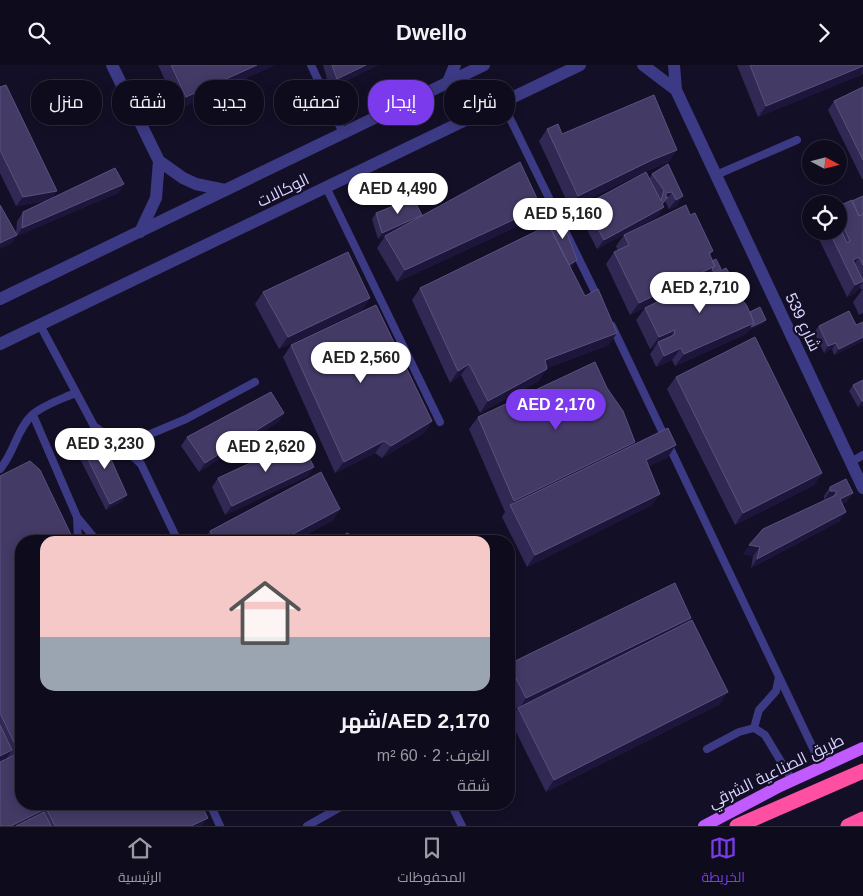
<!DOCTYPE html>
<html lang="ar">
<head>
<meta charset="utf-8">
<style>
  :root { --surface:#0e0b1c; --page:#1c1929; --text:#f1f3f6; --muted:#9b9ba3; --line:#2e2b3b; --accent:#7c3aed }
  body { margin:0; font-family:Helvetica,Cairo,sans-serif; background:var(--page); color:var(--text); direction:rtl; height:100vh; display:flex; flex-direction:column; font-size:19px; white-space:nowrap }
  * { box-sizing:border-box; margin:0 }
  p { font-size:16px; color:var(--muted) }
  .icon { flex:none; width:28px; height:28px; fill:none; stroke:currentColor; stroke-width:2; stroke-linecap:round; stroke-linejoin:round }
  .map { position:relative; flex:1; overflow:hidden; direction:ltr }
  .side { position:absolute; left:15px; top:470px; width:500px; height:275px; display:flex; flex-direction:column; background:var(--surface); border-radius:20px; box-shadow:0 2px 12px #0003,0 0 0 1px var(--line); direction:rtl }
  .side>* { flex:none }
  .top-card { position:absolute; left:15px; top:15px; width:500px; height:45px; direction:rtl; display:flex; gap:10px }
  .needle { width:32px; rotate:97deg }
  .controls { position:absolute; left:802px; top:75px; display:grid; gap:10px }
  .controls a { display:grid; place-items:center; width:45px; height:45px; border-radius:50%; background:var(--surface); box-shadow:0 2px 12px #0003,0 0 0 1px var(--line); font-size:25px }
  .price { position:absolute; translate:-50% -42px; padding:0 11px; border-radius:18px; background:#fff; color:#222; font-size:16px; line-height:32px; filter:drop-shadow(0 1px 2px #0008) }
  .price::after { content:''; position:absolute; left:50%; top:30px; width:15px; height:11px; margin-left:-8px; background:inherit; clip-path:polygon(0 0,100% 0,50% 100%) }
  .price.active { background:var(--accent); color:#fff }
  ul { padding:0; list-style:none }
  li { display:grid; align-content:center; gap:10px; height:265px; padding:0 25px }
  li+li { border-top:1px solid var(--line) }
  li span { display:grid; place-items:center; height:155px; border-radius:15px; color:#555 }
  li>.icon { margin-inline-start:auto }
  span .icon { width:90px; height:90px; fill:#fffc; stroke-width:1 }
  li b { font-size:21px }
  .tag { padding:0 18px; border-radius:20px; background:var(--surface); box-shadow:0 2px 12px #0003,0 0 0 1px var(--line); font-size:18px; line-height:45px }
  .tag.active { background:var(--accent); color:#fff }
  header { display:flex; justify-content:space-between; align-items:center; height:65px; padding:0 25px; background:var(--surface); font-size:22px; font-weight:700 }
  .menu { display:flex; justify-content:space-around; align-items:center; height:70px; border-top:1px solid var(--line); background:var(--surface); font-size:14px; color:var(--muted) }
  .menu a { display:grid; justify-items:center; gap:2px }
  .menu .active { color:var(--accent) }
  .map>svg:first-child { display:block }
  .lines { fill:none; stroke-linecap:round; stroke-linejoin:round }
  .lane { stroke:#3d3a85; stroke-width:8 }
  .street { stroke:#3d3a85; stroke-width:12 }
  .primary { stroke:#c25bff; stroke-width:12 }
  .highway { stroke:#ff4fa3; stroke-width:15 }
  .wall { fill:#312854 }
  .shaded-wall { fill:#1d163a }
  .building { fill:#433a66; stroke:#5a527e }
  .labels { text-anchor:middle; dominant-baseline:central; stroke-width:4.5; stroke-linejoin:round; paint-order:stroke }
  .street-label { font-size:16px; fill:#d9d4ff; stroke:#130f26 }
</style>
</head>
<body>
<header><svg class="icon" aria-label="forward" viewBox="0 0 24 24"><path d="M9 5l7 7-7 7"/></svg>Dwello<svg class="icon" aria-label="search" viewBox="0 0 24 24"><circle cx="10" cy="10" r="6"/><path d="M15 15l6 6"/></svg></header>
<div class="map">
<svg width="863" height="761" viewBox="0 0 863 761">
  <rect width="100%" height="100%" fill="#130f26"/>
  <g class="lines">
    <path class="lane" d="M311,0L343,68
      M502,37L598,233
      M716,110L797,75
      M326,122L440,357
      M40,260L94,361L122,381L141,399L178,476
      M612,261L822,702
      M33,350L77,452L78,476
      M122,381L186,354L255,317
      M851,397L863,390
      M0,404C14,388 17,364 32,350C43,340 62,334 75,328
      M77,452L97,476
      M324,476L328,474
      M754,663L759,645L776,626L779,612
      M707,684L739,667L754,663L765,670L792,715
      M210,739L220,761
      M451,739L462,761
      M307,761L346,739"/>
    <path class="street" d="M112,0L159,96L183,113L196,119L225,125
      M643,0L676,25
      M674,0L676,25L863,423
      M448,17L455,0
      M140,167L156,133L159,96
      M0,234L484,0
      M0,279L580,0"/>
    <path class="primary" d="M704,761L780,721L863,683"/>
    <path class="highway" d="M737,761L863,706
      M848,761L863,754"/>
  </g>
  <path class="wall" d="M158,0H275L178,44Z
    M323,0H378L330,24Z
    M737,0H863V9L758,52Z
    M0,22L52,133L124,119L118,128L16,171L11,179L16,168L17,156L23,147L46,136L16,141L0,108Z
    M863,22V114H862L828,45L834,36Z
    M547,64L562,69L669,97L644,107L570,143L539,76Z
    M668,99L677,141L669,144L665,136L663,140L664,142L658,151L597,184L579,149L585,140L649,114L652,109Z
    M863,131V224L861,225L860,222L855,228L847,232L815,166H839V142Z
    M376,148L421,152L533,154L397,217L377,183L385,171L389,169L378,174L372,154Z
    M690,150L713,186L710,190L712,196L721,204L719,206L740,232L750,247L764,258L749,265L746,269L675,301L672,295L656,302L650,289L655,282L650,284L636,255L645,243L685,223L630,250L606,199L614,187L618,186L616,181L624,170Z
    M572,202L570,203L609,280L547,303L539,316L480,348L461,310L450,318L412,235L420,223Z
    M862,225H863V248L859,250L853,237Z
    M263,227L370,233L362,245L279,284L255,239Z
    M863,258V276L834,290L832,284L824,288L814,267L819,261L856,260Z
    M291,280L432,356L424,368L382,393L375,388L335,408L283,292Z
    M676,312L822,408L814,420L735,460L667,324Z
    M863,315V340L858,342L849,326L853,320Z
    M284,348L278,357L199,407L181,381L187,372Z
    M478,352L632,381L668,392L649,401L652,440L527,502L502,452L505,447L469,364Z
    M82,382L123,436L106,445L77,388Z
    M0,411L21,476V739H201L202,761H0Z
    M308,411L225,450L212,422L218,413Z
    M830,422L847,437L842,439L840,456L751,503L753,491L743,489L825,435H824V431Z
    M340,444L332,456L294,476H203L210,466Z
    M691,553L688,557L720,639L546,727L510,655L517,644L509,627V599Z"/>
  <path class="shaded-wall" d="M257,0H275L178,44L186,32Z
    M366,0H378L330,24L337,14Z
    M863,1L862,10L758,52L766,41Z
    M677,85L669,97L644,107L570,143L578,131L652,95Z
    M124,119L118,128L16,172L22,163Z
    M57,126L51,135L16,141L23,132Z
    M672,127L661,142H664L658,151L597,184L604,175L658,146L666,128Z
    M683,131L677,141L669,144L676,135Z
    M541,142L533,154L397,217L405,205Z
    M422,150L418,156L378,174L382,168Z
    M17,170L11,179L0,184V178Z
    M859,192L851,204L853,195Z
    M577,195L572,202L559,209L564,203Z
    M715,201L706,213L630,250L639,238Z
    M863,217L855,228L847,232L855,220Z
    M370,233L362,245L279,284L288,272Z
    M766,255L764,258L749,265L746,269L675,301L684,289L754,258Z
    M675,265L667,276L658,277L655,282L650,284L659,272Z
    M617,268L609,280L536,307L545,295Z
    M863,272V276L834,290L839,284Z
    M836,278L832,284L824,288L828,281Z
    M681,283L672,295L656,302L664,291Z
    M469,299L461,310L450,318L458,306Z
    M547,304L539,316L480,348L488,336Z
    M862,336H863V340L858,342Z
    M284,348L278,357L199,407L205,398Z
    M432,356L424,368L382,393L391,381Z
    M384,376L375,388L335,408L344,397Z
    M635,377L626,389L511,441L514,436Z
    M676,380L668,392L638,407L646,395Z
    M314,402L308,411L225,450L232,441Z
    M822,408L814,420L735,460L743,448Z
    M830,426H836L830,435H824Z
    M853,428L847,437L833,444L840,434Z
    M660,429L652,440L527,502L535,490Z
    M127,430L123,436L106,445L110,439Z
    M340,444L332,456L294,476H280Z
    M846,447L840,456L751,503L757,494Z
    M749,480L760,482L753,491L743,489Z
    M691,553L683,564L519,644L526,633Z
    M728,627L720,639L546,727L554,715Z
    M12,685L4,697L0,699V691Z
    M43,745L35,757L27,761H11Z
    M208,753L202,761H191Z"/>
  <path class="building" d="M171,0H257L186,32Z
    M332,0H366L337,14Z
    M750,0H863V1L766,41Z
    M6,20L57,126L23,132L0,85V22Z
    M863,22V95L834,36Z
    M654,30L677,85L652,95L578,131L547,64L558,59L562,69Z
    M520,97L541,142L405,205L385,171Z
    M668,99L683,131L676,135L672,127L666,128V133L668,132L662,139L664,142L604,175L585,140L646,107L661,136L664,125L652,109Z
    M115,103L124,119L22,163L23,147Z
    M863,131V149L859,151L852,136Z
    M413,133L422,150L382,168L376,148Z
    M852,135L859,151L863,149V200L859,192L853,195L863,216L855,220L829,166H839V161L847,178L850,176L842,158L846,156L839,141Z
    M0,140L17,170L0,178Z
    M686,140L690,150L695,148L713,186L709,188L715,201L639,238L614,187L629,180L624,170Z
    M561,152L577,195L569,200L549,161Z
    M549,160L585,231L598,224L617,268L545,295L547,304L488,336L469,299L458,306L420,223Z
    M348,187L370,233L288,272L263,227Z
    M716,194L721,204L714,207L712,204L715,201L712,196Z
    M726,203L735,217L740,232L747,241L754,258L684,289L681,283L664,291L658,277L674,270L675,265L659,272L645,243Z
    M376,240L432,356L391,381L384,376L344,397L291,280Z
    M760,242L766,255L751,262L754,258L750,247Z
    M849,246L856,260L863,257V272L839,284L836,278L828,281L819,261Z
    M755,272L822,408L743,448L676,312Z
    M595,297L607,323L623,346L635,377L514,436L478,352Z
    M863,315V336H862L853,320Z
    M271,327L284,348L205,398L187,372Z
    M668,363L676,380L646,395L660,429L535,490L510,440Z
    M100,370L127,430L110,439L82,382Z
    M300,375L314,402L232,441L218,413Z
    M30,396L40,405L74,476H21V692L0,648V411Z
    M321,407L340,444L280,476H216L210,466Z
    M846,414L853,428L840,434L846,447L757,494L760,482L749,480L763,464L836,430V426H830V422Z
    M348,468L352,476H329Z
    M675,518L691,553L526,633L509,599Z
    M692,555L728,627L554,715L518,643Z
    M0,660L12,685L0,691Z
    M17,689L21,699V739H40L43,745L11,761H0V697Z
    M44,739H201L208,753L191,761H55Z
    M44,747L51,761H16Z"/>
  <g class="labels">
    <g class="street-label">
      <text transform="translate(283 125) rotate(-26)">الوكالات</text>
      <text transform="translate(803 257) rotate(65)">شارع 539</text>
      <text transform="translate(776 706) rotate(-26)">طريق الصناعية الشرقي</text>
    </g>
  </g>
</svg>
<div class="controls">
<a><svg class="needle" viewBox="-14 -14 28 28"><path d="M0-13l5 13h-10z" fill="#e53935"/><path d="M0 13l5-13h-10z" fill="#9b9ba3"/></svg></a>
<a><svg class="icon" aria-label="locate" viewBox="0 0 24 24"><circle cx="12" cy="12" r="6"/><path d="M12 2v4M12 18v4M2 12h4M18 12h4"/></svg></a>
</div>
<b class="price" style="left:398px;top:150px">AED 4,490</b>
<b class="price" style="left:563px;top:175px">AED 5,160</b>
<b class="price" style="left:700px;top:249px">AED 2,710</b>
<b class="price" style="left:361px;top:319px">AED 2,560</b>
<b class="price active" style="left:556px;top:366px">AED 2,170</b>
<b class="price" style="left:105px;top:405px">AED 3,230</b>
<b class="price" style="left:266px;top:408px">AED 2,620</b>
<div class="top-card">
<a class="tag">شراء</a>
<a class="tag active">إيجار</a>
<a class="tag">تصفية</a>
<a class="tag">جديد</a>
<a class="tag">شقة</a>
<a class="tag">منزل</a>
</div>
<section class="side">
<ul>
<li><span style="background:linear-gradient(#f6c9c9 65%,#9aa5b1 0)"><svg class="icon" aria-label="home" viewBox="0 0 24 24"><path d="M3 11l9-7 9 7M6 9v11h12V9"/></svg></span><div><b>AED 2,170/شهر</b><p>الغرف: 2 · 60 m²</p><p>شقة</p></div></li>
</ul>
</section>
</div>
<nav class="menu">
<a class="active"><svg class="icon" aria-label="map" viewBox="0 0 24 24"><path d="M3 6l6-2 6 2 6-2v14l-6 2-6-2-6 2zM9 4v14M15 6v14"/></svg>الخريطة</a>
<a><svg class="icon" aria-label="saved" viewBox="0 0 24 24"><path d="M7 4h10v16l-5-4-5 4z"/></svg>المحفوظات</a>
<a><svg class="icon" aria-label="home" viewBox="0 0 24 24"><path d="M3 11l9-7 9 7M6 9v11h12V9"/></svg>الرئيسية</a>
</nav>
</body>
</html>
